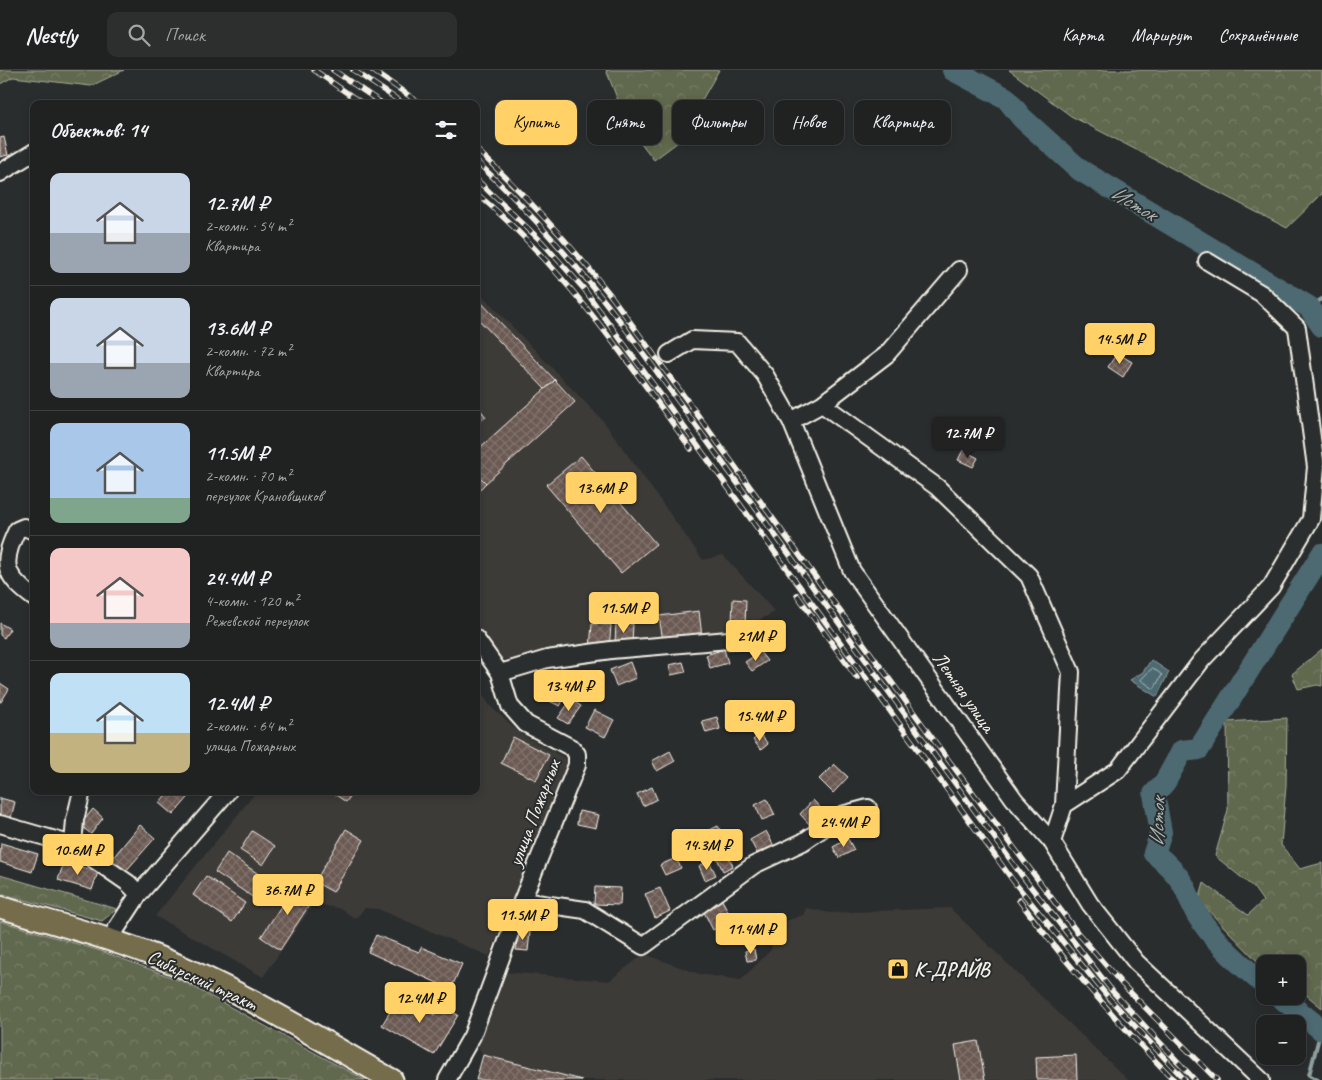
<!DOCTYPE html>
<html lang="ru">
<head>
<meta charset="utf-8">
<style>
  :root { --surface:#202222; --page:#2d2f2f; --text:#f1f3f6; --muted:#a2a4a5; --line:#3d3f40; --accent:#ffd166 }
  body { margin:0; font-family:Caveat,sans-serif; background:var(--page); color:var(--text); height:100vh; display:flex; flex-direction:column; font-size:19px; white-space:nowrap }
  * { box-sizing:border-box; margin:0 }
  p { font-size:16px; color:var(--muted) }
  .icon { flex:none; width:28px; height:28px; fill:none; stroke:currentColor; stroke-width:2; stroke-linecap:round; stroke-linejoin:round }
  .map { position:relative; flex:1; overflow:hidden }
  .panel { position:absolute; left:30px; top:30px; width:450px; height:695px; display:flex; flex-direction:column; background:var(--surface); border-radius:10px; box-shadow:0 2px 8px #0003,0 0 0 1px var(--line) }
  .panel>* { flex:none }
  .guide { position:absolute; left:495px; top:30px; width:475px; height:45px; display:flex; gap:10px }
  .fabs { position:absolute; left:1256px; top:885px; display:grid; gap:10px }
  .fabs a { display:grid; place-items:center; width:50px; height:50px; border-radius:10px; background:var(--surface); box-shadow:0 2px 8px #0003,0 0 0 1px var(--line); font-size:25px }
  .price { position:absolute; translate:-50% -42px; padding:0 11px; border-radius:5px; background:var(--accent); color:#111; font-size:16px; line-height:32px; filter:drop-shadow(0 1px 2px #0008) }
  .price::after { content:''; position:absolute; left:50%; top:30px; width:15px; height:11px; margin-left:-8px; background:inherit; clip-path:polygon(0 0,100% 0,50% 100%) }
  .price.on { background:#222; color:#fff }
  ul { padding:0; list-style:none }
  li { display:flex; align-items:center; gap:15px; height:125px; padding:0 20px }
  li+li { border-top:1px solid var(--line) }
  li span { display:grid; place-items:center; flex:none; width:140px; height:100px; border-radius:10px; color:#555 }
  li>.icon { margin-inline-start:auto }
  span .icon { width:60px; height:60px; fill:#fffc; stroke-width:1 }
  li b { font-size:21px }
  h2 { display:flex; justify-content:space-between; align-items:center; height:60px; padding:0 20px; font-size:21px }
  .chip { padding:0 18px; border-radius:10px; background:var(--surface); box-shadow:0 2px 8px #0003,0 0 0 1px var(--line); font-size:18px; line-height:45px }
  .chip.on { background:var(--accent); color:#111 }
  header { display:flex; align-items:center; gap:30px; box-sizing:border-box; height:70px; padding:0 25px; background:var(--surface); border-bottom:1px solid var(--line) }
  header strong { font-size:24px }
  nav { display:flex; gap:28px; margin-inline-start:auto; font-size:18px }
  .search { width:350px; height:45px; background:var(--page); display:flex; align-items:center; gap:12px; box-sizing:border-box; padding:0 18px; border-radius:10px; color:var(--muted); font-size:19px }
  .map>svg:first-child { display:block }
  .built { fill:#3e3a39 }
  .forest { fill:url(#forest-crowns); stroke:#aaac9b }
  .water { fill:#4d6a72; stroke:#90a0a1 }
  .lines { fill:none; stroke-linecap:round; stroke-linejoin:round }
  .shore { stroke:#b1bbb9; stroke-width:1 }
  .stream { stroke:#90a0a1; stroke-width:4 }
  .river { stroke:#4d6a72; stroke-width:22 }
  .building { fill:url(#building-cross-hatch); stroke:#f4f1e8 }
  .minor-casing { stroke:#f4f1e8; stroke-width:20 }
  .major-casing { stroke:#f4f1e8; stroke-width:25 }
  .minor { stroke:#2a2d2e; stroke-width:16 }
  .major { stroke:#746c4b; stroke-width:21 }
  .rail-casing { stroke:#f4f1e8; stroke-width:5.5 }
  .rail { stroke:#2a2d2e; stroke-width:4; stroke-dasharray:11; stroke-linecap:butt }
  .labels { text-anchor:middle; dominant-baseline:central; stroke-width:4; stroke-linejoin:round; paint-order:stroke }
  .street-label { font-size:20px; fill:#f4f1e8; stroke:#2a2d2e }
  .poi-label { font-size:20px; font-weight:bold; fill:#f4f1e8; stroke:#2a2d2e; text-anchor:start }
  .water-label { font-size:21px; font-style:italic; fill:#a9b4b3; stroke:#2a2d2e }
</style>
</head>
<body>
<header>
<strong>Nestly</strong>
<div class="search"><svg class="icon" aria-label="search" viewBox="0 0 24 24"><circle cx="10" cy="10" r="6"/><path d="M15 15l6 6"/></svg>Поиск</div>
<nav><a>Карта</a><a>Маршрут</a><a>Сохранённые</a></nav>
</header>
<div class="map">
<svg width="1322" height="1010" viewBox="0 0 1322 1010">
  <defs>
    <pattern id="forest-crowns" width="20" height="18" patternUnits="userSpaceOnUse" patternTransform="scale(1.25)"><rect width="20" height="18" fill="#61684e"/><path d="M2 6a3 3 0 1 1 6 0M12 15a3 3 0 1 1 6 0" fill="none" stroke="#787e68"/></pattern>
    <pattern id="building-cross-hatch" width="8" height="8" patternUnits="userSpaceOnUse" patternTransform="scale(1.25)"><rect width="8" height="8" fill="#6b5a53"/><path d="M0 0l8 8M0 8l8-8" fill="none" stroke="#81726c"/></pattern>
  </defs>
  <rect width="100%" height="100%" fill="#2a2d2e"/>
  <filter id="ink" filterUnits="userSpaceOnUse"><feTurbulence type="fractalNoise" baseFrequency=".02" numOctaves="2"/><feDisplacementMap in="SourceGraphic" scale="10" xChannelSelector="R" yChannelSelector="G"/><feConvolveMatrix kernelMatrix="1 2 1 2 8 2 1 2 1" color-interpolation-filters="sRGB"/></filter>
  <g filter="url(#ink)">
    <path class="built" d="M476,219L604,352L703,490L723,485L775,542L732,564L499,590L476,554Z
      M476,615L490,636L521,664L572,692L489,886L378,839L365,838L355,849L342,839L322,835L318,832L312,836L263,907L155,846L257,721H476Z
      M806,838L830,843L950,838L1128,1010H476L483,985L476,973L505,902L609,911L644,884L699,904L741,910L771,880L775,855L803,845Z"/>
    <path class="forest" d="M0,0H124L91,16L13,7L0,14Z
      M606,0H719L678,72L654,90L628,56Z
      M1009,0H1322V124L1287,158L1071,46Z
      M1322,579V616L1317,615L1298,619L1292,604Z
      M1287,648L1286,716L1281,775L1300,799L1322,793V938L1298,918V894H1265V898L1261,895L1199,831L1204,813L1248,845L1263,831L1253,817L1215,786L1228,740L1227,652Z
      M0,805L117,839L102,851L14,827L0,823Z
      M0,851L104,882L184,912L365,1010H0Z"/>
    <path class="water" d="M1151,590L1169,602L1157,627L1130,610L1143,602Z"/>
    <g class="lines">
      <path class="shore" d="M1153,598L1162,605L1154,619L1141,610Z"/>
      <path class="stream" d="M1309,237L1322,229
        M1318,1010L1309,1005L1321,960"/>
      <path class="river" d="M953,0L1006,28L1022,48L1080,100L1309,237L1322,256
        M1265,915C1242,896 1219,876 1202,852C1191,838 1191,828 1183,814C1176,802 1165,792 1154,783L1161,762L1154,724L1165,712L1182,681L1199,679L1322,484
        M1279,926L1322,960"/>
    </g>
    <path class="building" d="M4,67L8,85L0,87V68Z
      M476,227L555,310L545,319L476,247Z
      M1117,283L1132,292L1123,307L1108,297Z
      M555,310L575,332L486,413L476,403V381Z
      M476,334L486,347L476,354Z
      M963,380L978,388L973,397L958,390Z
      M581,386L656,474L621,503L546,415Z
      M476,403L486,413L476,423Z
      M733,529L746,530L745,554L732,553Z
      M699,541L702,567L663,571L659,546Z
      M0,553L10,559L4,568L0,565Z
      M616,553L633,554L632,574L615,573Z
      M592,554L611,555L609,579L590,578Z
      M724,579L728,593L710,598L706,585Z
      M760,582L767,591L752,601L745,592Z
      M630,592L636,608L616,616L610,600Z
      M683,592L686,602L671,605L669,595Z
      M554,612L569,620L560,636L545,629Z
      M0,613L9,619L1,632H0Z
      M571,630L581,636L568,654L558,648Z
      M594,640L614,650L605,667L585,657Z
      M717,647L720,659L706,663L702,651Z
      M760,664L768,674L761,680L753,670Z
      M513,667L549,685L536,710L501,693Z
      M670,681L675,691L657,701L652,691Z
      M834,694L848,707L833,723L819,709Z
      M652,717L657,729L643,736L637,724Z
      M169,721H194L173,745L159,733Z
      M335,721H354L346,732L333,723Z
      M0,728L15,732L11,748L0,746Z
      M767,729L775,745L762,750L755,735Z
      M813,730L825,743L811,756L800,744Z
      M93,739L103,748L91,764L80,755Z
      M579,741L599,745L596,758L577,754Z
      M140,755L155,768L125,802L111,790Z
      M718,756L727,774L716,779L708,761Z
      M346,759L364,770L333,822L315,812Z
      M252,761L275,776L263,795L240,780Z
      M766,761L774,776L758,785L750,770Z
      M848,769L854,780L839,788L833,777Z
      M1,773L38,784L32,802L0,792Z
      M725,779L733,796L723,801L715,784Z
      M227,783L266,809L254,828L215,802Z
      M676,788L681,798L665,805L660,795Z
      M709,791L716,805L705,810L699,796Z
      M64,792L98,802L92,820L58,810Z
      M206,806L245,833L232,852L193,825Z
      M296,813L315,826L280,880L261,867Z
      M595,817L621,818L620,835L594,834Z
      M660,818L670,841L655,848L645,824Z
      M722,830L732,849L713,860L703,840Z
      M518,861L530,862L528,881L516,880Z
      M376,865L419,882L421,877L462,894L451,919L368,882Z
      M754,879L756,890L747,891L745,881Z
      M400,925L434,945L440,935L458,945L434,985L382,955Z
      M978,971L985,1010H961L955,975Z
      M483,985L582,1010H476Z
      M1076,985L1077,1010H1037L1036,987Z"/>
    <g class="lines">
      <g class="minor-casing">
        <path id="minor" d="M0,103L34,82
          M669,284L692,270L737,272L765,305L791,351L852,501L1014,729L1052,772L1090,834L1136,892L1261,1010
          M822,334L886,285L959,200
          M791,351L822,334L937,417L1029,506L1071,602L1064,735
          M34,461L24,457L17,460C0,495 5,506 34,528
          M500,603L547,589L611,580L764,567
          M0,754L73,775L128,813L139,824
          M1052,772L1064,735L1118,700L1202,590L1271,517L1311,449L1316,397L1297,258L1262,224L1207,191
          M73,775L75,750L82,721
          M522,831L585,840L643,876L754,795L803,772L842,745L868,738
          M109,870L139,824L228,721
          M447,1010L472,966L522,831L577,695V684L572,678L526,654L510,636L500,603L476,569"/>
      </g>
      <g class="major-casing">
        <path id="major" d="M0,837C64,856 130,873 191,901C260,932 326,973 392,1010"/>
      </g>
      <use href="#minor" class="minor"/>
      <use href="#major" class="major"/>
      <g class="rail-casing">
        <path id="rail" d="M314,0L363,34
          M333,0L383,34
          M353,0L404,34
          M372,0L421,34
          M476,79C526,125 570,174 612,227L941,680L1077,862L1122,914L1217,1010
          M476,91C530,141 575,193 620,251L1020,803L1113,922L1195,1010
          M476,109L542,172L584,219L1014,812L1108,927L1185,1010
          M476,123C561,194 627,290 691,379
          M797,525L857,608
          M1019,830C1066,894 1118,953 1174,1010"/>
      </g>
      <use href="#rail" class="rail"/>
    </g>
  </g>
  <defs>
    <g id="shop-square" transform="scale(1.125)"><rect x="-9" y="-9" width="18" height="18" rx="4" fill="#ffd166" stroke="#2a2d2e"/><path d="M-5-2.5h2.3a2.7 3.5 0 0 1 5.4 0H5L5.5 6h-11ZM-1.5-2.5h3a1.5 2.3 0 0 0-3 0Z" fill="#111"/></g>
  </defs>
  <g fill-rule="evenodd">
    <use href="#shop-square" x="898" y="899"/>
  </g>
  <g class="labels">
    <g class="street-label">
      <text transform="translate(964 622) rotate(55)">Летняя улица</text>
      <text transform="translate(534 743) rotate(-69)">улица Пожарных</text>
      <text transform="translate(202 910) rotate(25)">Сибирский тракт</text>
    </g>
    <g class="poi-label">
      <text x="914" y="899">К-ДРАЙВ</text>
    </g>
    <g class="water-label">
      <text transform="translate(1134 133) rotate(31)">Исток</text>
      <text transform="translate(1157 752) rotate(-88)">Исток</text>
    </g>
  </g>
</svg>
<div class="fabs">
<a>+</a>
<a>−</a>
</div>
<b class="price" style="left:1120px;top:295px">14.5M ₽</b>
<b class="price on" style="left:968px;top:389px">12.7M ₽</b>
<b class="price" style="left:601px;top:444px">13.6M ₽</b>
<b class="price" style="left:624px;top:564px">11.5M ₽</b>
<b class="price" style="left:756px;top:592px">21M ₽</b>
<b class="price" style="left:569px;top:642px">13.4M ₽</b>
<b class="price" style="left:760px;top:672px">15.4M ₽</b>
<b class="price" style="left:844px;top:778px">24.4M ₽</b>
<b class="price" style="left:707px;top:801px">14.3M ₽</b>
<b class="price" style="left:78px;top:806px">10.6M ₽</b>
<b class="price" style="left:288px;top:846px">36.7M ₽</b>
<b class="price" style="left:523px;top:871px">11.5M ₽</b>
<b class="price" style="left:751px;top:885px">11.4M ₽</b>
<b class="price" style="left:420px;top:954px">12.4M ₽</b>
<div class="guide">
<a class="chip on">Купить</a>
<a class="chip">Снять</a>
<a class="chip">Фильтры</a>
<a class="chip">Новое</a>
<a class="chip">Квартира</a>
</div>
<section class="panel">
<h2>Объектов: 14<svg class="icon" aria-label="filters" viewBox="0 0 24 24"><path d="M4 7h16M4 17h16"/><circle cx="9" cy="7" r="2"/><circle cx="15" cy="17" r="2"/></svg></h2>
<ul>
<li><span style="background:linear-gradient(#c9d6e8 60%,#9aa5b1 0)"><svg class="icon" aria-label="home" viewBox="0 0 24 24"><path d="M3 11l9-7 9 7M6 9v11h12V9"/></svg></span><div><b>12.7M ₽</b><p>2-комн. · 54 m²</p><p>Квартира</p></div></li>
<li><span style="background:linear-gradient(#c9d6e8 65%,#9aa5b1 0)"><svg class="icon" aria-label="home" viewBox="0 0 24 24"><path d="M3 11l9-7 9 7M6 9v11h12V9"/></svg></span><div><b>13.6M ₽</b><p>2-комн. · 72 m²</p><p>Квартира</p></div></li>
<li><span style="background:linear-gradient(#a9c7e8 75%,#7fa58c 0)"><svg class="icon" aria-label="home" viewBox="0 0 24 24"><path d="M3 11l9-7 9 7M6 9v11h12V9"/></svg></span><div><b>11.5M ₽</b><p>2-комн. · 70 m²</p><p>переулок Крановщиков</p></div></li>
<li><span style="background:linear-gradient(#f6c9c9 75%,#9aa5b1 0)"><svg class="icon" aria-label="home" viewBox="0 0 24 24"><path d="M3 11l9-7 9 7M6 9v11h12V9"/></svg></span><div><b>24.4M ₽</b><p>4-комн. · 120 m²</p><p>Режевской переулок</p></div></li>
<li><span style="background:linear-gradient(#bfe0f5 60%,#c2b280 0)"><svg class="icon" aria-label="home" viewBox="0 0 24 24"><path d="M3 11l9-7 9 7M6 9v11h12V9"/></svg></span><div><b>12.4M ₽</b><p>2-комн. · 64 m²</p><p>улица Пожарных</p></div></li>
</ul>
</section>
</div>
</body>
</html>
